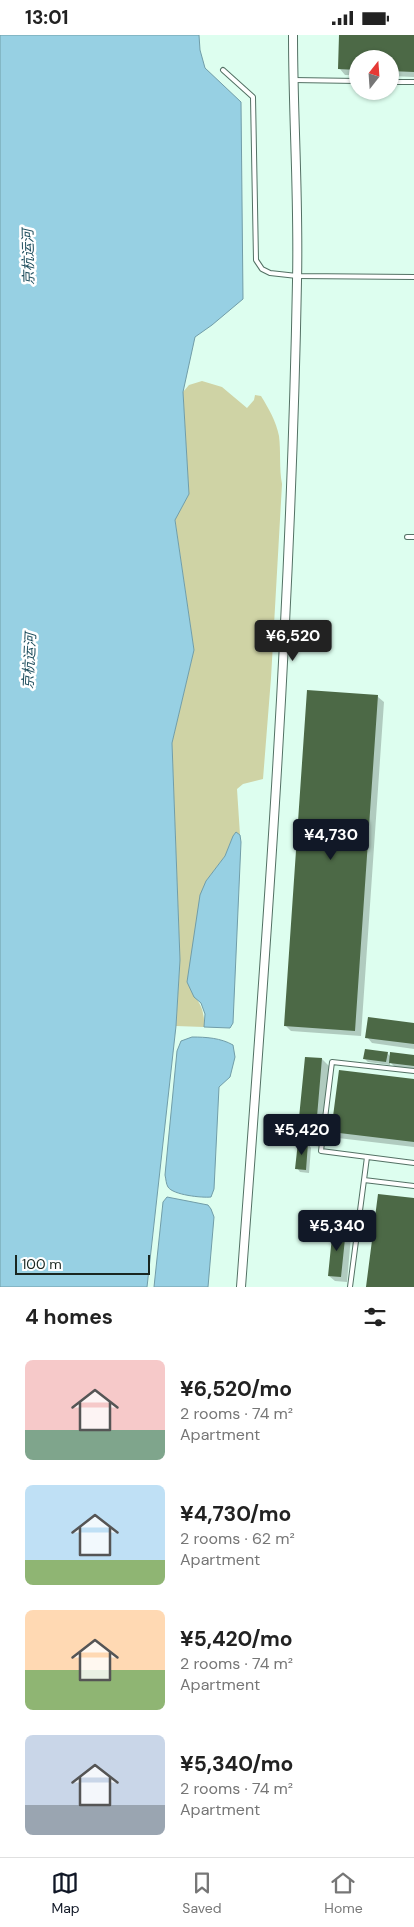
<!DOCTYPE html>
<html lang="en">
<head>
<meta charset="utf-8">
<style>
  :root { --surface:#fff; --page:#f2f2f2; --text:#222; --muted:#767676; --line:#e0e0e0; --accent:#111827 }
  body { margin:0; font-family:"DM Sans","Noto Sans SC",sans-serif; background:var(--page); color:var(--text); height:100vh; display:flex; flex-direction:column; font-size:19px; white-space:nowrap }
  * { box-sizing:border-box; margin:0 }
  p { font-size:16px; color:var(--muted) }
  .icon { flex:none; width:28px; height:28px; fill:none; stroke:currentColor; stroke-width:2; stroke-linecap:round; stroke-linejoin:round }
  .map { position:relative; height:1252px; overflow:hidden }
  .panel { display:flex; flex-direction:column; background:var(--surface); flex:1 }
  .panel>* { flex:none }
  .needle { width:32px; rotate:17deg }
  .controls { position:absolute; left:349px; top:15px; display:grid; gap:10px }
  .controls a { display:grid; place-items:center; width:50px; height:50px; border-radius:50%; background:var(--surface); box-shadow:0 1px 4px #0004; font-size:25px }
  .scale { position:absolute; left:15px; bottom:12px; width:135px; box-sizing:border-box; padding-left:5px; border:2px solid #192620; border-top:0; font-size:14px; line-height:18px; white-space:nowrap; color:#192620; -webkit-text-stroke:4px #fff; paint-order:stroke }
  .price { position:absolute; translate:-50% -42px; padding:0 11px; border-radius:5px; background:var(--accent); color:#fff; font-size:16px; line-height:32px; filter:drop-shadow(0 1px 2px #0008) }
  .price::after { content:''; position:absolute; left:50%; top:30px; width:15px; height:11px; margin-left:-8px; background:inherit; clip-path:polygon(0 0,100% 0,50% 100%) }
  .price.active { background:#222; color:#fff }
  ul { padding:0; list-style:none }
  li { display:flex; align-items:center; gap:15px; height:125px; padding:0 25px }
  li span { display:grid; place-items:center; flex:none; width:140px; height:100px; border-radius:8px; color:#555 }
  li>.icon { margin-inline-start:auto }
  span .icon { width:60px; height:60px; fill:#fffc; stroke-width:1 }
  li b { font-size:21px }
  h2 { display:flex; justify-content:space-between; align-items:center; height:60px; padding:0 25px; font-size:21px }
  .status { display:flex; justify-content:space-between; align-items:center; height:35px; padding:0 25px; background:var(--surface); direction:ltr }
  .status svg { height:14px; fill:currentColor }
  .tabs { display:flex; justify-content:space-around; align-items:center; height:70px; border-top:1px solid var(--line); background:var(--surface); font-size:14px; color:var(--muted) }
  .tabs a { display:grid; justify-items:center; gap:2px }
  .tabs .active { color:var(--accent) }
  .map>svg:first-child { display:block }
  .green { fill:#cfd3a5 }
  .water { fill:#97d0e3; stroke:#719da8 }
  .shadow { fill:#0003 }
  .building { fill:#4c6946 }
  .lines { fill:none; stroke-linecap:round; stroke-linejoin:round }
  .lane-casing { stroke:#537164; stroke-width:6 }
  .street-casing { stroke:#537164; stroke-width:10 }
  .lane { stroke:#fff; stroke-width:4 }
  .street { stroke:#fff; stroke-width:8 }
  .labels { text-anchor:middle; dominant-baseline:central; stroke-width:5; stroke-linejoin:round; paint-order:stroke }
  .water-label { font-size:14px; font-style:italic; fill:#1e4d5c; stroke:#fff }
</style>
</head>
<body>
<div class="status"><b>13:01</b><svg viewBox="0 0 49 12"><path d="M0 12V9h3v3zM5 12V6h3v6zM10 12V3h3v9zM15 12V0h3v12zM26 1h20v11H26zM47 4h2v5h-2z"/></svg></div>
<div class="map">
<svg width="414" height="1252" viewBox="0 0 414 1252">
  <rect width="100%" height="100%" fill="#ddfeef"/>
  <path class="green" d="M202,346L222,352L247,373L254,365L255,360L261,361C269,374 276,386 279,401C281,417 279,433 282,449L271,643L263,744L243,749L237,754L240,800L236,798L233,801L225,821L206,846L187,947C196,967 205,968 204,992L176,991L180,925L172,708L194,615L175,484L189,459L183,357L189,350Z"/>
  <path class="water" d="M0,0H199L200,15L205,33L241,67L243,264L212,290L195,302L183,357L189,459L175,485L194,615L172,708L180,925L176,991L147,1252H0Z
    M236,797L240,800L241,807L233,988L230,993L204,992L205,979L201,968L194,962L187,947L200,860L206,846L225,821L233,801Z
    M192,1002C206,1002 221,1003 233,1010L235,1022L230,1042L219,1052L214,1154L211,1162C202,1163 173,1160 168,1152C166,1149 166,1144 165,1140L177,1016L181,1006Z
    M167,1162L208,1170L211,1174L214,1182L208,1252H154L163,1167Z"/>
  <path class="shadow" d="M341,0H414V42L390,41V24H358V40H345L340,34Z
    M308,657L378,662L384,667L361,1001L291,996L285,990Z
    M414,989V1014L372,1008L367,1002Z
    M387,1018L391,1022L414,1021V1035L396,1033L390,1027V1030L368,1027L365,1024Z
    M306,1023L322,1024L330,1032L322,1112L309,1110L311,1113L309,1138L300,1137L297,1133L305,1109L299,1103Z
    M414,1045V1112L338,1103L333,1097Z
    M346,1195L351,1201L347,1247L335,1246L329,1241Z"/>
  <path class="building" d="M339,0H414V37L390,36V24H358V35L338,34Z
    M307,655L378,660L355,996L284,991Z
    M368,982L414,988V1009L365,1003Z
    M365,1014L388,1017L386,1027L363,1024Z
    M390,1017L414,1020V1031L389,1028Z
    M305,1022L322,1023L315,1105L297,1103Z
    M339,1035L414,1044V1107L331,1097Z
    M298,1107L308,1108L306,1135L295,1134Z
    M378,1159L414,1163V1252H366Z
    M333,1192L346,1194L341,1242L328,1241Z"/>
  <g class="lines">
    <g class="lane-casing">
      <path id="lane" d="M223,35L253,62L256,225L262,234L270,238L297,241L414,242
        M293,45L358,46
        M390,47H414
        M407,502H414
        M414,1036L332,1027L321,1116L414,1128
        M364,1145L414,1151
        M350,1252L367,1122"/>
    </g>
    <g class="street-casing">
      <path id="street" d="M241,1252C266,917 291,582 297,246C299,164 293,82 293,0"/>
    </g>
    <use href="#lane" class="lane"/>
    <use href="#street" class="street"/>
  </g>
  <g class="labels">
    <g class="water-label">
      <text transform="translate(28 222) rotate(-91)">京杭运河</text>
      <text transform="translate(29 626) rotate(-87)">京杭运河</text>
    </g>
  </g>
</svg>
<div class="controls">
<a><svg class="needle" viewBox="-14 -14 28 28"><path d="M0-13l5 13h-10z" fill="#e53935"/><path d="M0 13l5-13h-10z" fill="#767676"/></svg></a>
</div>
<div class="scale">100 m</div>
<b class="price active" style="left:293px;top:627px">¥6,520</b>
<b class="price" style="left:331px;top:826px">¥4,730</b>
<b class="price" style="left:302px;top:1121px">¥5,420</b>
<b class="price" style="left:337px;top:1217px">¥5,340</b>
</div>
<section class="panel">
<h2>4 homes<svg class="icon" aria-label="filters" viewBox="0 0 24 24"><path d="M4 7h16M4 17h16"/><circle cx="9" cy="7" r="2"/><circle cx="15" cy="17" r="2"/></svg></h2>
<ul>
<li><span style="background:linear-gradient(#f6c9c9 70%,#7fa58c 0)"><svg class="icon" aria-label="home" viewBox="0 0 24 24"><path d="M3 11l9-7 9 7M6 9v11h12V9"/></svg></span><div><b>¥6,520/mo</b><p>2 rooms · 74 m²</p><p>Apartment</p></div></li>
<li><span style="background:linear-gradient(#bfe0f5 75%,#8fb573 0)"><svg class="icon" aria-label="home" viewBox="0 0 24 24"><path d="M3 11l9-7 9 7M6 9v11h12V9"/></svg></span><div><b>¥4,730/mo</b><p>2 rooms · 62 m²</p><p>Apartment</p></div></li>
<li><span style="background:linear-gradient(#ffd9b3 60%,#8fb573 0)"><svg class="icon" aria-label="home" viewBox="0 0 24 24"><path d="M3 11l9-7 9 7M6 9v11h12V9"/></svg></span><div><b>¥5,420/mo</b><p>2 rooms · 74 m²</p><p>Apartment</p></div></li>
<li><span style="background:linear-gradient(#c9d6e8 70%,#9aa5b1 0)"><svg class="icon" aria-label="home" viewBox="0 0 24 24"><path d="M3 11l9-7 9 7M6 9v11h12V9"/></svg></span><div><b>¥5,340/mo</b><p>2 rooms · 74 m²</p><p>Apartment</p></div></li>
</ul>
</section>
<nav class="tabs">
<a class="active"><svg class="icon" aria-label="map" viewBox="0 0 24 24"><path d="M3 6l6-2 6 2 6-2v14l-6 2-6-2-6 2zM9 4v14M15 6v14"/></svg>Map</a>
<a><svg class="icon" aria-label="saved" viewBox="0 0 24 24"><path d="M7 4h10v16l-5-4-5 4z"/></svg>Saved</a>
<a><svg class="icon" aria-label="home" viewBox="0 0 24 24"><path d="M3 11l9-7 9 7M6 9v11h12V9"/></svg>Home</a>
</nav>
</body>
</html>
